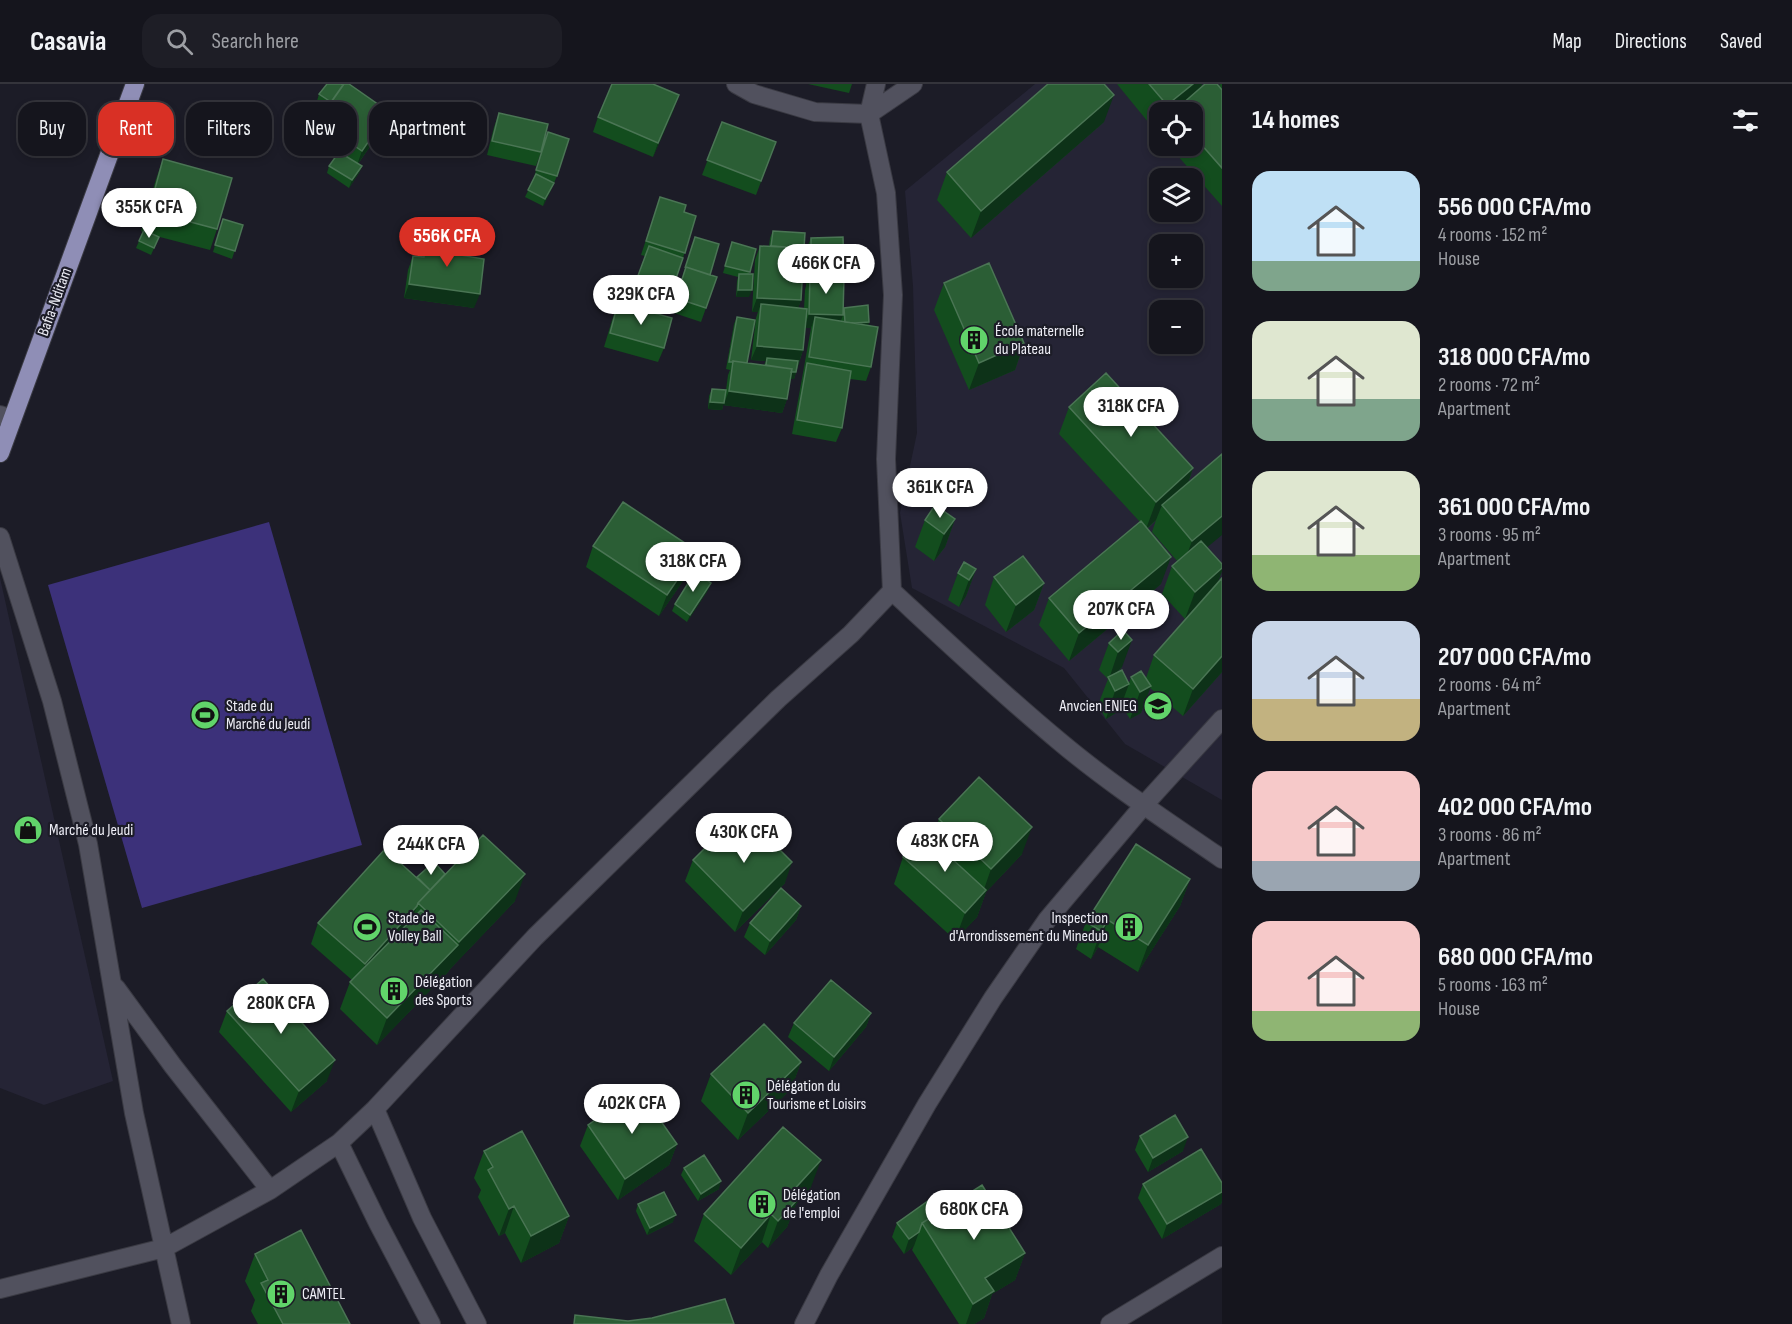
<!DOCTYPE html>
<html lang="en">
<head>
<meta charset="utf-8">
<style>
  :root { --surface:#15151d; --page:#1e1e26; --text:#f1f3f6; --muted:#9d9fa4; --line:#34343b; --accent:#d93025 }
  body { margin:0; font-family:"Sofia Sans Condensed",sans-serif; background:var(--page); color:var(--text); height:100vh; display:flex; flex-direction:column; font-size:22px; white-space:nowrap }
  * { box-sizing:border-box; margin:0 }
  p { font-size:20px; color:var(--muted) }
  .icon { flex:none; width:33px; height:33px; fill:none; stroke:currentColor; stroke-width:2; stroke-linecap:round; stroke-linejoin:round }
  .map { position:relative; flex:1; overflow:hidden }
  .sheet { display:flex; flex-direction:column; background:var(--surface); width:570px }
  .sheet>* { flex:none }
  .banner { position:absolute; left:18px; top:18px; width:570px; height:54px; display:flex; gap:12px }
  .tools { position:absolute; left:1149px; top:18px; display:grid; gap:12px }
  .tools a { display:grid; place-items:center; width:54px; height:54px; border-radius:12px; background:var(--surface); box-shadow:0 3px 9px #0003,0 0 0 2px var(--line); font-size:30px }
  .price { position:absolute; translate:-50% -51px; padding:0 14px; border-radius:21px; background:#fff; color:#222; font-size:20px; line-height:39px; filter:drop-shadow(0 2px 3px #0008) }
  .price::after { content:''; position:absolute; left:50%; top:36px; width:18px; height:14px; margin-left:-9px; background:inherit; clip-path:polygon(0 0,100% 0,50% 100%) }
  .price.current { background:var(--accent); color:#fff }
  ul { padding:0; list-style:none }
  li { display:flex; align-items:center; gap:18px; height:150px; padding:0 30px }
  li span { display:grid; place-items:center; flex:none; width:168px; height:120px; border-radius:18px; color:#555 }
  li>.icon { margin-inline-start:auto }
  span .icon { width:72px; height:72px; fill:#fffc; stroke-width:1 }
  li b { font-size:26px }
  h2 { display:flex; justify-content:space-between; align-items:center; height:72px; padding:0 30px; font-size:26px }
  .chip { padding:0 21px; border-radius:18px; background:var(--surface); box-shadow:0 3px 9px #0003,0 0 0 2px var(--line); font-size:21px; line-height:54px }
  .chip.current { background:var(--accent); color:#fff }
  header { display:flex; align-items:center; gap:36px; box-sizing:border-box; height:84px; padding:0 30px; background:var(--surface); border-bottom:2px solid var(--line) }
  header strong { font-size:28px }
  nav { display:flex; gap:33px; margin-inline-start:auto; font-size:21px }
  .search { width:420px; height:54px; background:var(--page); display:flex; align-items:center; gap:15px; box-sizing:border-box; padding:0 21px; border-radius:18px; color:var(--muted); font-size:22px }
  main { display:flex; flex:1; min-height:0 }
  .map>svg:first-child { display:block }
  .built { fill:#252435; fill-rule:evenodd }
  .green { fill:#3c317a }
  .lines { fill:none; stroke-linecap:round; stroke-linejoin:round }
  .minor-casing { stroke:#3a3a43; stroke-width:20 }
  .major-casing { stroke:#3a3a43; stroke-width:20 }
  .minor { stroke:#51515e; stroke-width:18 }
  .major { stroke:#8f8eb6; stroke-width:18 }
  .wall { fill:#134d1e }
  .shaded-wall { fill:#0d3218 }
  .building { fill:#2b5e35; stroke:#4a7554; stroke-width:1.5 }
  .labels { text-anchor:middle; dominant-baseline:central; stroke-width:4.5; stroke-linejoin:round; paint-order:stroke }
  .street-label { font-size:16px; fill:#eeeef6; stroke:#1c1c27 }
  .poi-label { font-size:16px; fill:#eeeef6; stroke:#1c1c27; text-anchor:start }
</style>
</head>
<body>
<header>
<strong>Casavia</strong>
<div class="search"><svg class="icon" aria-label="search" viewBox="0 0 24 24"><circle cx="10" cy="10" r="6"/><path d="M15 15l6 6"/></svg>Search here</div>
<nav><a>Map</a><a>Directions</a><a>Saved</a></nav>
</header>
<main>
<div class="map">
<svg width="1222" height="1240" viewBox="0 0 1222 1240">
  <rect width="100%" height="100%" fill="#1c1c27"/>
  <path class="built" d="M1035,0H1222V716L1125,660L1064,584L912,504L900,429L917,349L913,202L905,107ZM1160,28H1192V62H1160ZM1160,94H1192V128H1160ZM1160,160H1192V194H1160ZM1160,226H1192V260H1160Z
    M0,494L113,997L44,1021L0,1004Z"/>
  <path class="green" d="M269,438L362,761L142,824L48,501Z"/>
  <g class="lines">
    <g class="minor-casing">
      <path id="minor" d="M736,0L754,10L815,28L869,30L913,0
        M876,0L869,30L886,109L893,211L886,375L892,507C947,558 1001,609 1059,657C1110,700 1167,737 1222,775
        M0,331L12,335
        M0,453L52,617L88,760L134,1029L181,1240
        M116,904L173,982L270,1106
        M375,1025L422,1134L477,1240
        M339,1059L378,1139L431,1240
        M0,1205L164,1164L270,1106L339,1059L375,1025L535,853L778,615L851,550L892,507
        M804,1240L829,1191L927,1020L993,914L1047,836L1144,721L1222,635
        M1110,1240L1222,1172"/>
    </g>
    <g class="major-casing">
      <path id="major" d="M0,369L135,0"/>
    </g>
    <use href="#minor" class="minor"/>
    <use href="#major" class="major"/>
  </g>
  <path class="wall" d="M808,0H852L849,9Z
    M1117,0H1202L1201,4L1219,2L1220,0H1222V122L1169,62H1192V28H1160V46L1157,49Z
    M319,10L384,42L358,80L362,82L359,89L349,104L327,89L329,82L338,69L313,51L318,37L327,25L317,17Z
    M674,25L653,73L593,48L598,33Z
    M499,29L541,68L536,82L487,71L494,43Z
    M722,38L776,58L756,111L702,91Z
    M1104,38L971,154L937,116L947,88Z
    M548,48L557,92L551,106L543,122L525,113L535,93H534Z
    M163,75L217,145L210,166L156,152L159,153L151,171L136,164L143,148L141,147L156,95Z
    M660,113L684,128L696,132L683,174L665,224L631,212L645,172L641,171Z
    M223,135L243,141L232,175L213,168Z
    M773,147L801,216L798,224L804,225L805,206L806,202L805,168L811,154L844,187L842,193L844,224L869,238L868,241L871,283L866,297L850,295L842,344L836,358L792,350L811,244H805L803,266L794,295H790L787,315L782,329L723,321L722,326L708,325L709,312L712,305L726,306L728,291L730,286L726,285L734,240L737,233L747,279L764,281L766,277L751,276L756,234L758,228H752L755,176L760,162H769L770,154Z
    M427,153L454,170L474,224L404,214L408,186L413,172L421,173Z
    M732,158L756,165L749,190V213H736L737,197L738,193L723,189Z
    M692,160L710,191L717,193L701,238L671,228L683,191Z
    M944,199L1024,259L1015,286L969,306L934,226Z
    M618,219L664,264L658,278L604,263L613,233Z
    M1069,323L1193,384L1188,399L1207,463L1222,480V487L1217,500L1222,588L1183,632L1150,604L1141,629L1130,635L1121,621L1119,627L1106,635L1098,621L1108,595L1099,586L1109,559L1123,546L1122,583L1115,590L1129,599L1131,593L1146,594L1154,571L1191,529L1185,535L1162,510L1172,482L1178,478L1152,448L1156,436L1147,445L1161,500L1069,577L1039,541L1049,514L1140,438L1059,350Z
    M955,435L945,463L934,477L915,463L925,436Z
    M593,462L689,488L659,532L586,483Z
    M976,485L966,512L959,523L948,516L958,489Z
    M994,493L1044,499L1034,526L1006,548L985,521Z
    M708,506L687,538L672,527L675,520Z
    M939,735L1022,770L986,808L977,833L955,856L894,800L903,773L931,756Z
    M719,764L785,799L735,848L685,797L693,776Z
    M445,790L515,817L450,885L448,888L377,961L340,925L350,898L352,896L311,860L318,839L417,793Z
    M1190,795L1180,822L1138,888L1098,863L1091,875L1076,865L1086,838Z
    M801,822L796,836L765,871L744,853L750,839Z
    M227,927L327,997L291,1028L219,948Z
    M871,929L866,943L829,987L788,953L794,939Z
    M801,978L791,1005L738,1056L701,1017L711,990Z
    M588,1041L677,1060L669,1081L618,1116L580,1062Z
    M1140,1052L1183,1067L1148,1088L1135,1066Z
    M484,1067L569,1132L559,1159L521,1179L505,1149L499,1152L478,1113L481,1106L474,1094Z
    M684,1084L719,1105L698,1117L681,1091Z
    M1143,1100L1222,1108V1117L1221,1120L1162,1155L1138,1114Z
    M811,1103L796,1120L787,1143L768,1164L762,1158L731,1191L694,1157L704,1130Z
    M638,1120L673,1138L647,1151L636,1127Z
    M949,1122L1025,1169L1015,1196L992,1210L984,1234L974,1240H959L912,1166L914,1162L904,1170L892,1153L897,1139Z
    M255,1170L350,1240H258L251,1227L255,1216L245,1197Z"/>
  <path class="shaded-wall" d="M1193,0H1202L1196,16L1173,28H1164L1167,21Z
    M679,11L674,25L653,73L658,59Z
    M1114,11L1104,38L971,154L981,127Z
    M389,28L384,42L357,81L362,67Z
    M362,82L359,89L349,104L352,96Z
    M554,99L551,106L543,122L545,115Z
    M844,187L839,201L810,191L806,202L811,188Z
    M409,200L480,210L474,224L404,214Z
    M738,206H752L749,213H736Z
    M757,214L801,216L796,230L761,220L758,228H752Z
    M809,230L843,231L838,245L815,233L811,244H804Z
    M869,238L867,245L845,240Z
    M1024,259L1015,286L969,306L979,279Z
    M757,262L803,266L798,281L767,274L766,277L751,276Z
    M766,285L796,288L794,295L763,293Z
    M729,307L787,315L782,329L723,321L722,326L708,325L710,318L724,319Z
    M1193,384L1184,411L1162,421L1156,436L1146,445L1156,418Z
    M1222,432V451L1182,484L1192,457Z
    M955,435L945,463L934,477L944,450Z
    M697,467L689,488L659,532L667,511Z
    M1171,473L1161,500L1069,577L1079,549Z
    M1222,484V487L1214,509L1185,535L1195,508Z
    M976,485L966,512L959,523L969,496Z
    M711,499L708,506L687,538L690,531Z
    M1044,499L1034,526L1006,548L1016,521Z
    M1132,556L1122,583L1109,595L1118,568Z
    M1222,572V588L1183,632L1193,605Z
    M1129,600L1119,627L1106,635L1115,607Z
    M1151,602L1141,629L1130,635L1140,608Z
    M1032,743L1022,770L986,808L977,833L955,856L965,829L982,811L991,785Z
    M792,778L785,799L735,848L743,827Z
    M525,790L515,817L450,885L448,888L377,961L387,934L458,862L459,858Z
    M1190,795L1180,822L1138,888L1148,861Z
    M417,822L409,843L357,901L365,880Z
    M801,822L796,836L765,871L770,857Z
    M1108,836L1098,863L1091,875L1101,847Z
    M871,929L866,943L829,987L834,973Z
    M335,976L327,997L291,1028L299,1007Z
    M801,978L791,1005L738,1056L748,1029Z
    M1188,1053L1183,1067L1148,1088L1153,1074Z
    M677,1060L669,1081L618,1116L625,1095Z
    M821,1076L811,1103L796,1120L787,1143L768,1164L778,1137L790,1110Z
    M721,1097L719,1105L698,1117L701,1110Z
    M1222,1108V1117L1221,1120L1162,1155L1167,1140Z
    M514,1122L505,1149L499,1152L509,1125Z
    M771,1130L762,1158L731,1191L741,1164Z
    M676,1131L673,1138L647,1151L650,1144Z
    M569,1132L559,1159L521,1179L531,1152Z
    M919,1148L914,1162L904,1170L909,1155Z
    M1025,1169L1015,1196L992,1210L984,1234L974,1240H966L973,1220L985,1194Z"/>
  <path class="building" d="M327,0H341L343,1L331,18L319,10Z
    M344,0H349L389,28L362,67L318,37Z
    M612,0H653L679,11L658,59L598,33Z
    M1048,0H1104L1114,11L981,127L947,88Z
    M1149,0H1193L1167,21Z
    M1205,0H1217L1222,6V84L1192,50V28H1173Z
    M499,29L548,40L541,68L492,57Z
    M722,38L776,58L761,97L707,76Z
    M548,48L569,55L557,92L536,86Z
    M339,68L362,82L352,96L329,82Z
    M163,75L232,94L217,145L149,127Z
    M536,90L554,99L545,115L528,106Z
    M660,113L686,121L684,128L696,132L685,169L646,157Z
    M223,135L243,141L235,167L215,161Z
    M144,146L159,153L154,164L139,157Z
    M773,147L805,149L804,164L771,162Z
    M427,153L456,157L454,170L484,175L480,210L409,200L413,172L424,173Z
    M695,153L719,160L710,191L686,183L685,184Z
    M843,153L844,187L811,188V154Z
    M732,158L756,165L750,188L725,182Z
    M649,162L683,174L671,209L636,197Z
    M760,162L804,164L801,216L757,214Z
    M989,179L1024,259L979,279L944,199Z
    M686,183L717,193L706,224L676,214Z
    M739,190H753L752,206H738Z
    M810,191L844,193L843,231L809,230Z
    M618,219L672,234L664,264L610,249Z
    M761,220L807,225L803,266L757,262Z
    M868,221L869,238L855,239L845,238L844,224Z
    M737,233L755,236L747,279L733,277V278H729Z
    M815,233L878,243L871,283L809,273Z
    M767,274L798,277L796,288H791L792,285L766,281Z
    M733,277L792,285L787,315L729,307Z
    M807,279L851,287L842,344L797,336Z
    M1106,289L1193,384L1156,418L1069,323Z
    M712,305L726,306L724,319L710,318Z
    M1222,370V432L1192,457L1162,421Z
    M623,418L697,467L667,511L593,462Z
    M935,421L955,435L944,450L925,436Z
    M1141,437L1171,473L1079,549L1049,514Z
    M1201,457L1222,480V484L1195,508L1172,482Z
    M1023,472L1044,499L1016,521L994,493Z
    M964,478L976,485L969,496L958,489Z
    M695,488L711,499L690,531L675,520Z
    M1222,494V572L1193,605L1154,571Z
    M1123,546L1132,556L1118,568L1109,559Z
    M1122,586L1129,600L1115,607L1108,593Z
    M1141,587L1151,602L1140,608L1131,593Z
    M979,693L1032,743L991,785L939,735Z
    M749,735L792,778L743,827L693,776L712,757L719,764Z
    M925,750L986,806L965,829L903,773Z
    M483,751L525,790L459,858L418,819Z
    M1136,760L1190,795L1148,861L1108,836L1101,847L1086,838Z
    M385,765L430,806L418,819L417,822L365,880L318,839Z
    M434,778L445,790L430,806L417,793Z
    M781,804L801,822L770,857L750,839Z
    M421,826L458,861L387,934L350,898Z
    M263,895L335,976L299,1007L227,927Z
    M831,896L871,929L834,973L794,939Z
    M764,940L801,978L748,1029L711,990Z
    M639,1006L677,1060L625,1095L588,1041Z
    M1175,1031L1188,1053L1153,1074L1140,1052Z
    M783,1043L821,1076L790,1110L797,1116L778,1137L771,1130L741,1164L704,1130Z
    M522,1047L569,1132L531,1152L514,1122L509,1125L488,1086L493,1083L484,1067Z
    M1201,1065L1222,1099V1108L1167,1140L1143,1100Z
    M704,1071L721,1097L701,1110L684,1084Z
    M982,1101L1025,1169L985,1194L994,1207L973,1220L922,1139Z
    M664,1108L676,1131L650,1144L638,1120Z
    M939,1109L949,1122L922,1139L919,1148L909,1155L897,1139Z
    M301,1146L350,1240H283L261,1199L268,1196L255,1170Z
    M725,1215L734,1240H574L575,1231L628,1237L652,1234Z"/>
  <defs>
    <g id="building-disc" transform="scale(1.5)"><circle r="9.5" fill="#61d46a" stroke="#1c1c27"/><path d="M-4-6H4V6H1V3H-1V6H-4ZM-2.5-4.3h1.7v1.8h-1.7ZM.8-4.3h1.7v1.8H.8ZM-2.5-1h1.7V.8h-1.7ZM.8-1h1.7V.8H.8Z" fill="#111"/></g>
    <g id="university-disc" transform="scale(1.5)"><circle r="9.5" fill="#61d46a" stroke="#1c1c27"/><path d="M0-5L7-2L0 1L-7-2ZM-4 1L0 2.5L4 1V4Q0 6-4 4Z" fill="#111"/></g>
    <g id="stadium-disc" transform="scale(1.5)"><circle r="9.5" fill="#61d46a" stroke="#1c1c27"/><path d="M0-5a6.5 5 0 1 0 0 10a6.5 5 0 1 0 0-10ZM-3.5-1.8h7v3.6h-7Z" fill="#111"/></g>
    <g id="shop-disc" transform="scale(1.5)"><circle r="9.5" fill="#61d46a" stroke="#1c1c27"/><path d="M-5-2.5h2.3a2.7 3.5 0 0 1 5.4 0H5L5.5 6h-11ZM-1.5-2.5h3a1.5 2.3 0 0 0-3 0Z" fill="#111"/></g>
  </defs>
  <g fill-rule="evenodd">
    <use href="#building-disc" x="974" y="256"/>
    <use href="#university-disc" x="1158" y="622"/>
    <use href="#stadium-disc" x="205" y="631"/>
    <use href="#shop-disc" x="28" y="746"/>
    <use href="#stadium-disc" x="367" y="843"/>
    <use href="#building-disc" x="1129" y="843"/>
    <use href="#building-disc" x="394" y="907"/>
    <use href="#building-disc" x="746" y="1011"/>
    <use href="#building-disc" x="762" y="1120"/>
    <use href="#building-disc" x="281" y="1210"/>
  </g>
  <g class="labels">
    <g class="street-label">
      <text transform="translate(55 218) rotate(-70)">Bafia-Nditam</text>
    </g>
    <g class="poi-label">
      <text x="995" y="247">École maternelle<tspan x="995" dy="18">du Plateau</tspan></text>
      <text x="226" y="622">Stade du<tspan x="226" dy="18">Marché du Jeudi</tspan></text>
      <text x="1137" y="622" text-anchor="end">Anvcien ENIEG</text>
      <text x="49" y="746">Marché du Jeudi</text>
      <text x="388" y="834">Stade de<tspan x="388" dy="18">Volley Ball</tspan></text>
      <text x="1108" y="834" text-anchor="end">Inspection<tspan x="1108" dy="18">d'Arrondissement du Minedub</tspan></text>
      <text x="415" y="898">Délégation<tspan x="415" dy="18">des Sports</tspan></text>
      <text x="767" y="1002">Délégation du<tspan x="767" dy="18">Tourisme et Loisirs</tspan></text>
      <text x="783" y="1111">Délégation<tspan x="783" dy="18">de l'emploi</tspan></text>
      <text x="302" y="1210">CAMTEL</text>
    </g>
  </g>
</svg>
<div class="tools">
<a><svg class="icon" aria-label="locate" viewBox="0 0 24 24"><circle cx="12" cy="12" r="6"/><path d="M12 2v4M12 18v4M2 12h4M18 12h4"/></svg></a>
<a><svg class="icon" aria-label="layers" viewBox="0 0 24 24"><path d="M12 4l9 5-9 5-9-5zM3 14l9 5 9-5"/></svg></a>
<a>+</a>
<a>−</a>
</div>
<b class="price" style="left:149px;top:155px">355K CFA</b>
<b class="price current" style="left:447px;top:184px">556K CFA</b>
<b class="price" style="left:826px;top:211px">466K CFA</b>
<b class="price" style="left:641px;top:242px">329K CFA</b>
<b class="price" style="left:1131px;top:354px">318K CFA</b>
<b class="price" style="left:940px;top:435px">361K CFA</b>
<b class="price" style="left:693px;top:509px">318K CFA</b>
<b class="price" style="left:1121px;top:557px">207K CFA</b>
<b class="price" style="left:744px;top:780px">430K CFA</b>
<b class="price" style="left:945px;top:789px">483K CFA</b>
<b class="price" style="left:431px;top:792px">244K CFA</b>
<b class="price" style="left:281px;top:951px">280K CFA</b>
<b class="price" style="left:632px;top:1051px">402K CFA</b>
<b class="price" style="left:974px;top:1157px">680K CFA</b>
<div class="banner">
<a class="chip">Buy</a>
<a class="chip current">Rent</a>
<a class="chip">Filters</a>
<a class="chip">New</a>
<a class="chip">Apartment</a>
</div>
</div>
<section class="sheet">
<h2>14 homes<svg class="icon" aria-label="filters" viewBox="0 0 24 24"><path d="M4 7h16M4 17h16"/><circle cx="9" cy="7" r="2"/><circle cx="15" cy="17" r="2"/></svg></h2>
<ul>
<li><span style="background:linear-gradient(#bfe0f5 75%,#7fa58c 0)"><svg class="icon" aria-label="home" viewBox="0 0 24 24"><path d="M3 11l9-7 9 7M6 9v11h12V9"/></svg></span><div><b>556 000 CFA/mo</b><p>4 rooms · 152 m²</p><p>House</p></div></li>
<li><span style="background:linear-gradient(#dfe7d0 65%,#7fa58c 0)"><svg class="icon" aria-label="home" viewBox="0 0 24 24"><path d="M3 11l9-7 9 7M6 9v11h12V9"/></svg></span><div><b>318 000 CFA/mo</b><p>2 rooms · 72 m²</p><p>Apartment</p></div></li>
<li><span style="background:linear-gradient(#dfe7d0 70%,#8fb573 0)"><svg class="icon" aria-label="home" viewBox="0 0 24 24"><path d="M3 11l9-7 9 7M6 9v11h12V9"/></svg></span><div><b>361 000 CFA/mo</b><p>3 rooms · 95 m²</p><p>Apartment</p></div></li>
<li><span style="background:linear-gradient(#c9d6e8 65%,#c2b280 0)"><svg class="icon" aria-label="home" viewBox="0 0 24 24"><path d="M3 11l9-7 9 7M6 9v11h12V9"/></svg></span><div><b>207 000 CFA/mo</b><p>2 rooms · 64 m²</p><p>Apartment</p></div></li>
<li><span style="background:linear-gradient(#f6c9c9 75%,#9aa5b1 0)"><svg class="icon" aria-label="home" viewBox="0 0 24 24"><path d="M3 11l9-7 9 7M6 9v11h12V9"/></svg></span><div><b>402 000 CFA/mo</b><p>3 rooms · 86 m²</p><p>Apartment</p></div></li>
<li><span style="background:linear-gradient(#f6c9c9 75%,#8fb573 0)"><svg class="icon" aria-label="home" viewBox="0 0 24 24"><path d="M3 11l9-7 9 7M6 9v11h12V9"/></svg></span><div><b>680 000 CFA/mo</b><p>5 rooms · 163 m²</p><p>House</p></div></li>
</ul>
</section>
</main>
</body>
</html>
